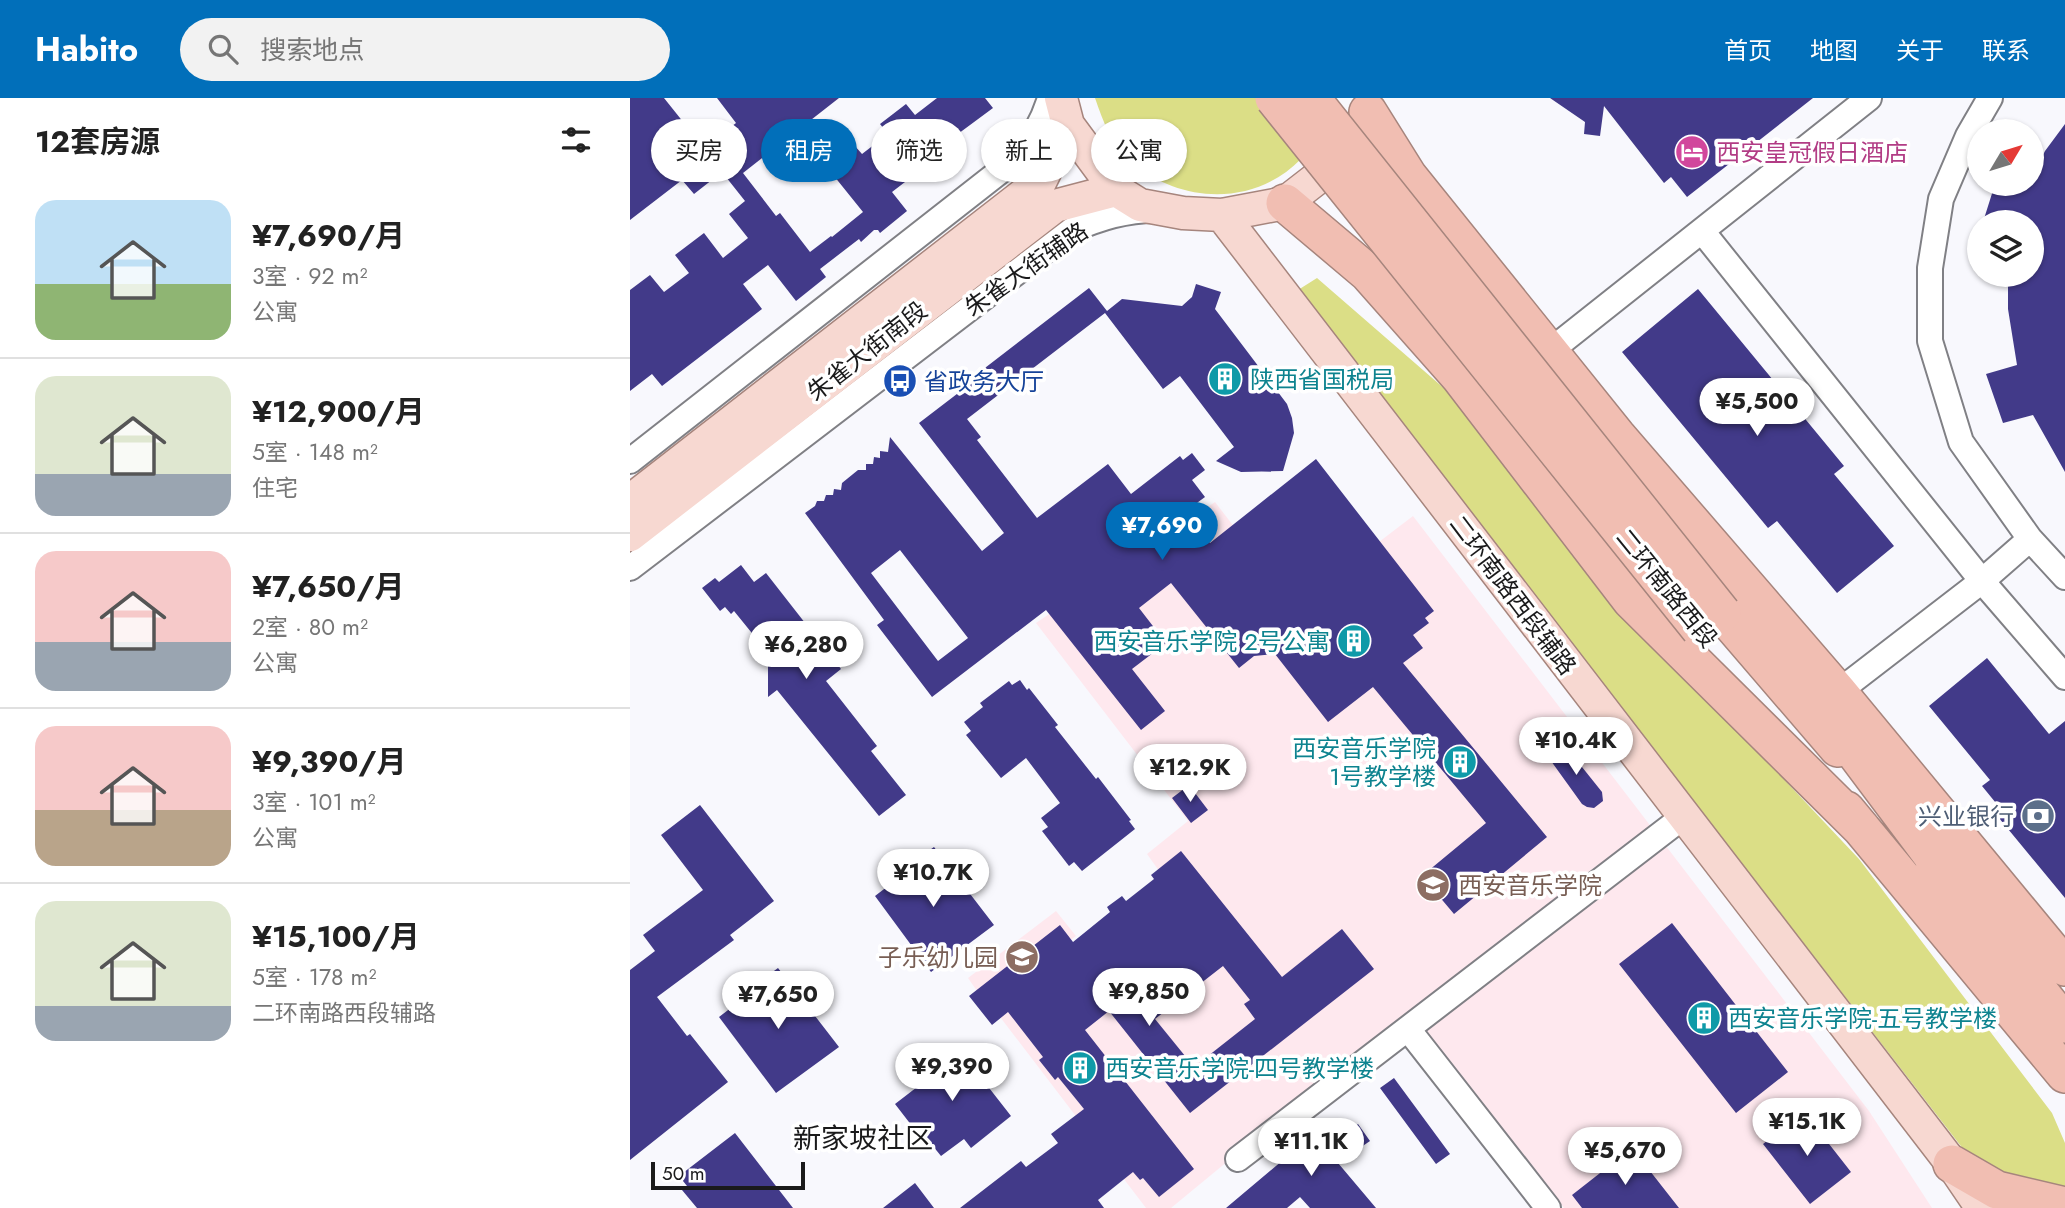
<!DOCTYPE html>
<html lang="zh">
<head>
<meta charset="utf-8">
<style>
  :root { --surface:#fff; --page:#f2f2f2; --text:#222; --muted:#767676; --line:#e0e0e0; --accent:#016fba }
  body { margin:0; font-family:Jost,"Noto Sans SC",sans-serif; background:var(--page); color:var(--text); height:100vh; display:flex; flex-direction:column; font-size:26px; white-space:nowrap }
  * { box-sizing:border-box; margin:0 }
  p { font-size:23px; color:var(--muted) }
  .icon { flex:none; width:38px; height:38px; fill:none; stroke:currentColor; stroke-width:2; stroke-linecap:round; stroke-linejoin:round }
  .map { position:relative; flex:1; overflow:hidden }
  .drawer { display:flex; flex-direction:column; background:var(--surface); width:630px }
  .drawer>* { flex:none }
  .top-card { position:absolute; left:21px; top:21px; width:665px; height:63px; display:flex; gap:14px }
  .needle { width:46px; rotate:52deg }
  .fabs { position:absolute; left:1337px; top:21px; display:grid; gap:14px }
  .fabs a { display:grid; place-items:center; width:77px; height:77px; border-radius:50%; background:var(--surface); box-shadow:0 2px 5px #0004; font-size:35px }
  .scale { position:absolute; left:21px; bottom:18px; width:154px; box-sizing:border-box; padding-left:7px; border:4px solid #1a1a1b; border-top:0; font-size:19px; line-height:24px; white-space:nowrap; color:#1a1a1b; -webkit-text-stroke:5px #fff; paint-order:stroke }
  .price { position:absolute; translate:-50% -60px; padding:0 16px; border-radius:24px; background:#fff; color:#222; font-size:23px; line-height:46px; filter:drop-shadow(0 2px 4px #0008) }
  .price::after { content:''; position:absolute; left:50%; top:42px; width:21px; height:16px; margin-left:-10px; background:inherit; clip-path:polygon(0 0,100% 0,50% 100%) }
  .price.selected { background:var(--accent); color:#fff }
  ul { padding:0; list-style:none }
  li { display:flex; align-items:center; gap:21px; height:175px; padding:0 35px }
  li+li { border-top:2px solid var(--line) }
  li span { display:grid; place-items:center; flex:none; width:196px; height:140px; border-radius:21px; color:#555 }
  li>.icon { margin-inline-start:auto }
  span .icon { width:84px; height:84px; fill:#fffc; stroke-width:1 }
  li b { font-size:30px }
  h2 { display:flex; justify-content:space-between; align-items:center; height:84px; padding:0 35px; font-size:30px }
  .tag { padding:0 24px; border-radius:32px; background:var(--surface); box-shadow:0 2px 5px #0004; font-size:24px; line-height:63px }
  .tag.selected { background:var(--accent); color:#fff }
  header { display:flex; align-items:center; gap:42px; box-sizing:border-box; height:98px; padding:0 35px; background:var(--accent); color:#fff }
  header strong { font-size:33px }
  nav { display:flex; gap:38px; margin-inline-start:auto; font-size:24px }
  .search { width:490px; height:63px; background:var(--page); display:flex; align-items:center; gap:18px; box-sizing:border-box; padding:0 24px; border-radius:38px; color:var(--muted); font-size:26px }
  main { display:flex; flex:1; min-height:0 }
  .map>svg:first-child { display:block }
  .education { fill:#fee8ee }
  .green { fill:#dbde86 }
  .building { fill:#423a89; fill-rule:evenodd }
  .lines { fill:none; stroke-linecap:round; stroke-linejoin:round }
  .minor-casing { stroke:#808085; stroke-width:28 }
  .major-casing { stroke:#a6857d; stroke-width:35 }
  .highway-casing { stroke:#a6857d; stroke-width:40 }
  .minor { stroke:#fff; stroke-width:24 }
  .major { stroke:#f7d8d1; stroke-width:32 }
  .highway { stroke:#f1beb2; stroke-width:37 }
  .highway-bridge-casing { stroke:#a6857d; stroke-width:40; stroke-linecap:butt }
  .highway-bridge { stroke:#f1beb2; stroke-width:37 }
  .labels { text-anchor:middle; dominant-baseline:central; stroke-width:7; stroke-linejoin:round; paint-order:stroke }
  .hotel-label { font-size:24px; fill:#b23c85; stroke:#fff; text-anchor:start }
  .street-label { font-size:24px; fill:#1a1a1b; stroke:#fff }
  .culture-label { font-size:24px; fill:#0d838f; stroke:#fff; text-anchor:start }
  .transit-label { font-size:24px; fill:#164399; stroke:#fff; text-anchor:start }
  .service-label { font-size:24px; fill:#4e5e75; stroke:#fff; text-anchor:end }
  .education-label { font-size:24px; fill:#785e54; stroke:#fff; text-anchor:start }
  .quarter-label { font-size:28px; fill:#1a1a1b; stroke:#fff }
</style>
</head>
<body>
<header>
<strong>Habito</strong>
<div class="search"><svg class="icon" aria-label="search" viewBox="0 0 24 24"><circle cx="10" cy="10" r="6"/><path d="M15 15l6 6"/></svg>搜索地点</div>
<nav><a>首页</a><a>地图</a><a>关于</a><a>联系</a></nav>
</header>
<main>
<section class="drawer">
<h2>12套房源<svg class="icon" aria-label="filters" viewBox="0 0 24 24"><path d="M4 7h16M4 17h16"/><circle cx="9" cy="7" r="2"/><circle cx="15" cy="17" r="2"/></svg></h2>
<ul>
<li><span style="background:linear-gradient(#bfe0f5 60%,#8fb573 0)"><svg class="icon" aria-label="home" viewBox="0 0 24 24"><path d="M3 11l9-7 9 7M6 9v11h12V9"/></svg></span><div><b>¥7,690/月</b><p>3室 · 92 m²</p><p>公寓</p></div></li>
<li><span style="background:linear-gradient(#dfe7d0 70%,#9aa5b1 0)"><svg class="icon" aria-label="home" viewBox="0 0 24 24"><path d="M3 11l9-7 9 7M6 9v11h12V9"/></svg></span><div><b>¥12,900/月</b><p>5室 · 148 m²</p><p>住宅</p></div></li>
<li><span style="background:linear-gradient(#f6c9c9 65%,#9aa5b1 0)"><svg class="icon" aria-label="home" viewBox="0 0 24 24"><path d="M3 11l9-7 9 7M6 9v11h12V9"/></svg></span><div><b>¥7,650/月</b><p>2室 · 80 m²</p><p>公寓</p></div></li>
<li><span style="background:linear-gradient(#f6c9c9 60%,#b9a48a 0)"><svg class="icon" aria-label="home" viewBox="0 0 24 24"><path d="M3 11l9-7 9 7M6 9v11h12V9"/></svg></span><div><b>¥9,390/月</b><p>3室 · 101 m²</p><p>公寓</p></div></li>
<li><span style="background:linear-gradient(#dfe7d0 75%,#9aa5b1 0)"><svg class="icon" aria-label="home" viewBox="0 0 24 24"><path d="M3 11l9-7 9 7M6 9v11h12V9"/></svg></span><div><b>¥15,100/月</b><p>5室 · 178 m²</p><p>二环南路西段辅路</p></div></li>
</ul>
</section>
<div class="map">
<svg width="1435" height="1110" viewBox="0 0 1435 1110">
  <rect width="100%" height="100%" fill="#f8f8fd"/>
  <path class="education" d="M585,404L665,508L783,418L1239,1013L1302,1110H934L779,914L541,1110H516L364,911L562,819L517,756L558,723L406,525Z
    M426,813L446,838L356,906L338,880Z"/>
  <path class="green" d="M465,0H703C696,14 680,52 671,61C624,109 551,106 501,64C482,48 473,23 465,0Z
    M687,180L816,292L970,486L1229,761L1422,1015L1435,1045V1095L1344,1065L1075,718L931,536L668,192Z"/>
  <path class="building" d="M0,0H34L74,50L106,25L87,0H209L113,75L146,118L150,115L180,154L201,138L202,139L233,114L204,78L207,76L200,67L224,47L232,56L258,36L250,26L276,6L285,17L307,0H355L363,10L313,47L315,50L312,52L321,63L294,83L288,74L262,94L277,113L250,135L248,132H244L231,144L229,141L190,171L196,179L166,203L138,167L113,186L132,211L32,288L22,276L0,293V192L20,177L34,194L59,175L45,157L74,135L93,160L118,140L99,116L115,103L92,74L64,96L52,82L0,122Z
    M920,0H1183L1057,99L1041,79L1034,85L974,8L970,38L954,36L955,24Z
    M1435,26V374L1403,317L1373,325L1356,276L1387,267L1378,211V177H1402V124H1353L1365,86H1402V79L1415,53Z
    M566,186L591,194L585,211L657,306L662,320L664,335L653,373L611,374L586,363L604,349L550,278L533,291L475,215L337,321L351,339L347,342L407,420L478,366L501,396L550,358L553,362L562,355L575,372L562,382L575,399L556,413L580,445L686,361L804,513L795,520L799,525L783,537L793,550L773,565L917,739L824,816L792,778L856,725L743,589L698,624L645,556L624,558L609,570L541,485L509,510L536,545L502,571L535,613L511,632L416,512L302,599L247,527L254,522L175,415L185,408L187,403H194L196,397H203L204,391L211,392L212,385L228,372H236V366H243L244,359L250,360V353L258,354L260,339L352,453L374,435L289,325L340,286L338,283L459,190L477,213L492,201L552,208L562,199ZM270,452L338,540L308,563L241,475Z
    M1068,191L1214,368L1204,376L1264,448L1207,495L1147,423L1138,430L992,254Z
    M111,467L124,484L136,475L211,571L196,583L247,648L241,653L276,697L249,718L147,592L138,599V555L104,513L101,516L95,509L90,513L72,490L85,480L89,484Z
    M1357,560L1419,636L1435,623V800L1364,714L1370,710L1352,688L1360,682L1299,608Z
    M390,582L397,592L399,590L428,627L425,629L466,681L468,679L501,722L499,723L505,731L452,773L444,764L439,768L412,733L418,729L411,720L430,705L396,660L371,680L336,637L341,633L334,624L353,609L350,605L379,583L382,587Z
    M932,644L972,694L973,703L964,710L957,709L952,706L916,656Z
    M559,687L578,712L561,725L542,700Z
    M70,707L144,803L100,837L104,842L27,899L57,938L60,936L98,984L0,1062V872L25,853L13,837L73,792L31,737Z
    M304,749L364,827L301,874L245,798L258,788L255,784Z
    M551,753L652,879L712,831L744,871L560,1015L479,913L455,932L564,1071L529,1099L513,1080L510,1082L503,1074L468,1102L474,1110H330L391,1063L396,1069L428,1045L421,1036L454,1011L428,979L425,982L409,962L413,959L378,914L362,927L339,898L430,827L443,844L480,814L477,809L492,798L496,803L524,781L521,777ZM593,868L620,902L614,906L625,921L564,969L525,921Z
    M1042,825L1158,974L1106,1015L989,866Z
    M148,870L209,949L146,995L89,919L102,909L99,906Z
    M324,945L381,1018L341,1050L334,1041L311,1058L285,1026L282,1028L265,1006L291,986L284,976Z
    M764,980L820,1056L806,1066L750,990Z
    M1174,1014L1221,1074L1180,1106L1133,1046Z
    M728,1026L740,1043L708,1065L746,1110H680L670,1099L657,1110H596L684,1036L695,1050Z
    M105,1035L163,1110H67L52,1092L57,1088L49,1078Z
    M1002,1050L1049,1110H952L942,1097Z
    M285,1085L304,1110H253Z"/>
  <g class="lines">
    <g class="minor-casing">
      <path id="minor" d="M1360,0L1338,38L1311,101L1300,170V243L1331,344L1400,441L1435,479
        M1072,133L1352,483L1435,579
        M920,253L1239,0
        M0,363L387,60C402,41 413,24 420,0
        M0,470L442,132C470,120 495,112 526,112
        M1208,594L1352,483L1400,441
        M778,931L918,1110
        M608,1061L1053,719"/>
    </g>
    <g class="major-casing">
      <path id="major" d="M431,0L438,27L486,92L510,107L553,115L592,117L655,105L713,60L717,52
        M592,117L1322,1066L1352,1110
        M0,403L410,84L438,27
        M0,437L425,108L486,92"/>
    </g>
    <g class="highway-casing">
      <path id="highway" d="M738,14L778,78L987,338L1208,594L1435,869
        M655,105L738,175L830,279L1001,502L1231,730
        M1092,515L1208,650
        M1200,621L1319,780
        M1216,712L1435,976
        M1303,760L1435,926
        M1322,1066L1367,1092L1435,1108"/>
    </g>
    <use href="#minor" class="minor"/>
    <use href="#major" class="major"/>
    <use href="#highway" class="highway"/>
    <g class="highway-bridge-casing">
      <path id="highway-bridge" d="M644,0L1070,531
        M681,0L1092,515"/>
    </g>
    <use href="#highway-bridge" class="highway-bridge"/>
  </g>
  <defs>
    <g id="hotel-disc" transform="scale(1.75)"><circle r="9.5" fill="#d1479c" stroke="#fff"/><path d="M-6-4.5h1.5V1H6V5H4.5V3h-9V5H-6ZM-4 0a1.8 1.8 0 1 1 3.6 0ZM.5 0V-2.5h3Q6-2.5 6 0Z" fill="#fff"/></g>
    <g id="building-disc" transform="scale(1.75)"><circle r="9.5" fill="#0f9aa8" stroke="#fff"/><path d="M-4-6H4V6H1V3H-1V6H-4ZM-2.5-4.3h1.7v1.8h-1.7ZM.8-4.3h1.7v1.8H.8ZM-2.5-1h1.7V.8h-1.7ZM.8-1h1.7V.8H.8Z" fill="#fff"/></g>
    <g id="bus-disc" transform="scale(1.75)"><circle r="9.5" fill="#1a4fb4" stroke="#fff"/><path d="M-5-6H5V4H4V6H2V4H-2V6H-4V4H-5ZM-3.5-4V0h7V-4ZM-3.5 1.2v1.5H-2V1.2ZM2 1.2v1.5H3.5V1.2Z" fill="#fff"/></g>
    <g id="bank-disc" transform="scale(1.75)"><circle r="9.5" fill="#5c6f8a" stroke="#fff"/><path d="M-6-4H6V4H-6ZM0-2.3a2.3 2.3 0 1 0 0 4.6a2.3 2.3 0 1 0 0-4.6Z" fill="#fff"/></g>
    <g id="university-disc" transform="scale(1.75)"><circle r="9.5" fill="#8d6e63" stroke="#fff"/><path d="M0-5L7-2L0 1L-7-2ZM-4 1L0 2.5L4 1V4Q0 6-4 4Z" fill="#fff"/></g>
    <g id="school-disc" transform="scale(1.75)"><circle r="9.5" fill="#8d6e63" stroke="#fff"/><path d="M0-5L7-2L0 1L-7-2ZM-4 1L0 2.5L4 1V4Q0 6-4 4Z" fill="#fff"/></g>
  </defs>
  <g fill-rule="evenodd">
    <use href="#hotel-disc" x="1062" y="54"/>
    <use href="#building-disc" x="595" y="281"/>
    <use href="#bus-disc" x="270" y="283"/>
    <use href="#building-disc" x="724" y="543"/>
    <use href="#building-disc" x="830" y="664"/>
    <use href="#bank-disc" x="1408" y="718"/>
    <use href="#university-disc" x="803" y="787"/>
    <use href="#school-disc" x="392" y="859"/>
    <use href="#building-disc" x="1074" y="920"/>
    <use href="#building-disc" x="450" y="970"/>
  </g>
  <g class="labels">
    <g class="hotel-label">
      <text x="1086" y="54">西安皇冠假日酒店</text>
    </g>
    <g class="street-label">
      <text transform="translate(396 171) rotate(-35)">朱雀大街辅路</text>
      <text transform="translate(237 253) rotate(-38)">朱雀大街南段</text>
      <text transform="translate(1037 490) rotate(51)">二环南路西段</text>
      <text transform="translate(883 497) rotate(53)">二环南路西段辅路</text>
    </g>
    <g class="culture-label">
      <text x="620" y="281">陕西省国税局</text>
      <text x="700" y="543" text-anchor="end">西安音乐学院 2号公寓</text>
      <text x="806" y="650" text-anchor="end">西安音乐学院<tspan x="806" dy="28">1号教学楼</tspan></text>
      <text x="1098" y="920">西安音乐学院-五号教学楼</text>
      <text x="475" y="970">西安音乐学院-四号教学楼</text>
    </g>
    <g class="transit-label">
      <text x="294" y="283">省政务大厅</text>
    </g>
    <g class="service-label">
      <text x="1384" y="718">兴业银行</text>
    </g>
    <g class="education-label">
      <text x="828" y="787">西安音乐学院</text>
      <text x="368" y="859" text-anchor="end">子乐幼儿园</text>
    </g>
    <g class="quarter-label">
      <text x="233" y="1040">新家坡社区</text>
    </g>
  </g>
</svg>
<div class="fabs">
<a><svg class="needle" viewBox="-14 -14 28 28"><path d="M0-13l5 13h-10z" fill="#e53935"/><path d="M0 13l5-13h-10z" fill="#767676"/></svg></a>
<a><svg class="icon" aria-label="layers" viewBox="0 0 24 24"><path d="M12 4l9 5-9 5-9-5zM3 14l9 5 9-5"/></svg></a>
</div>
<div class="scale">50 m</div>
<b class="price" style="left:1127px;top:340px">¥5,500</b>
<b class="price selected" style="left:532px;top:464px">¥7,690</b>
<b class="price" style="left:176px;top:583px">¥6,280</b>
<b class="price" style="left:946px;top:679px">¥10.4K</b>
<b class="price" style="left:560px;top:706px">¥12.9K</b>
<b class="price" style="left:303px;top:811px">¥10.7K</b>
<b class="price" style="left:519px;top:930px">¥9,850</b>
<b class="price" style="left:148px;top:933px">¥7,650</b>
<b class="price" style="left:322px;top:1005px">¥9,390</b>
<b class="price" style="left:1177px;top:1060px">¥15.1K</b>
<b class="price" style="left:681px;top:1080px">¥11.1K</b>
<b class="price" style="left:995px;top:1089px">¥5,670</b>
<div class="top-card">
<a class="tag">买房</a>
<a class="tag selected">租房</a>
<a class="tag">筛选</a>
<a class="tag">新上</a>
<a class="tag">公寓</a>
</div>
</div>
</main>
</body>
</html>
